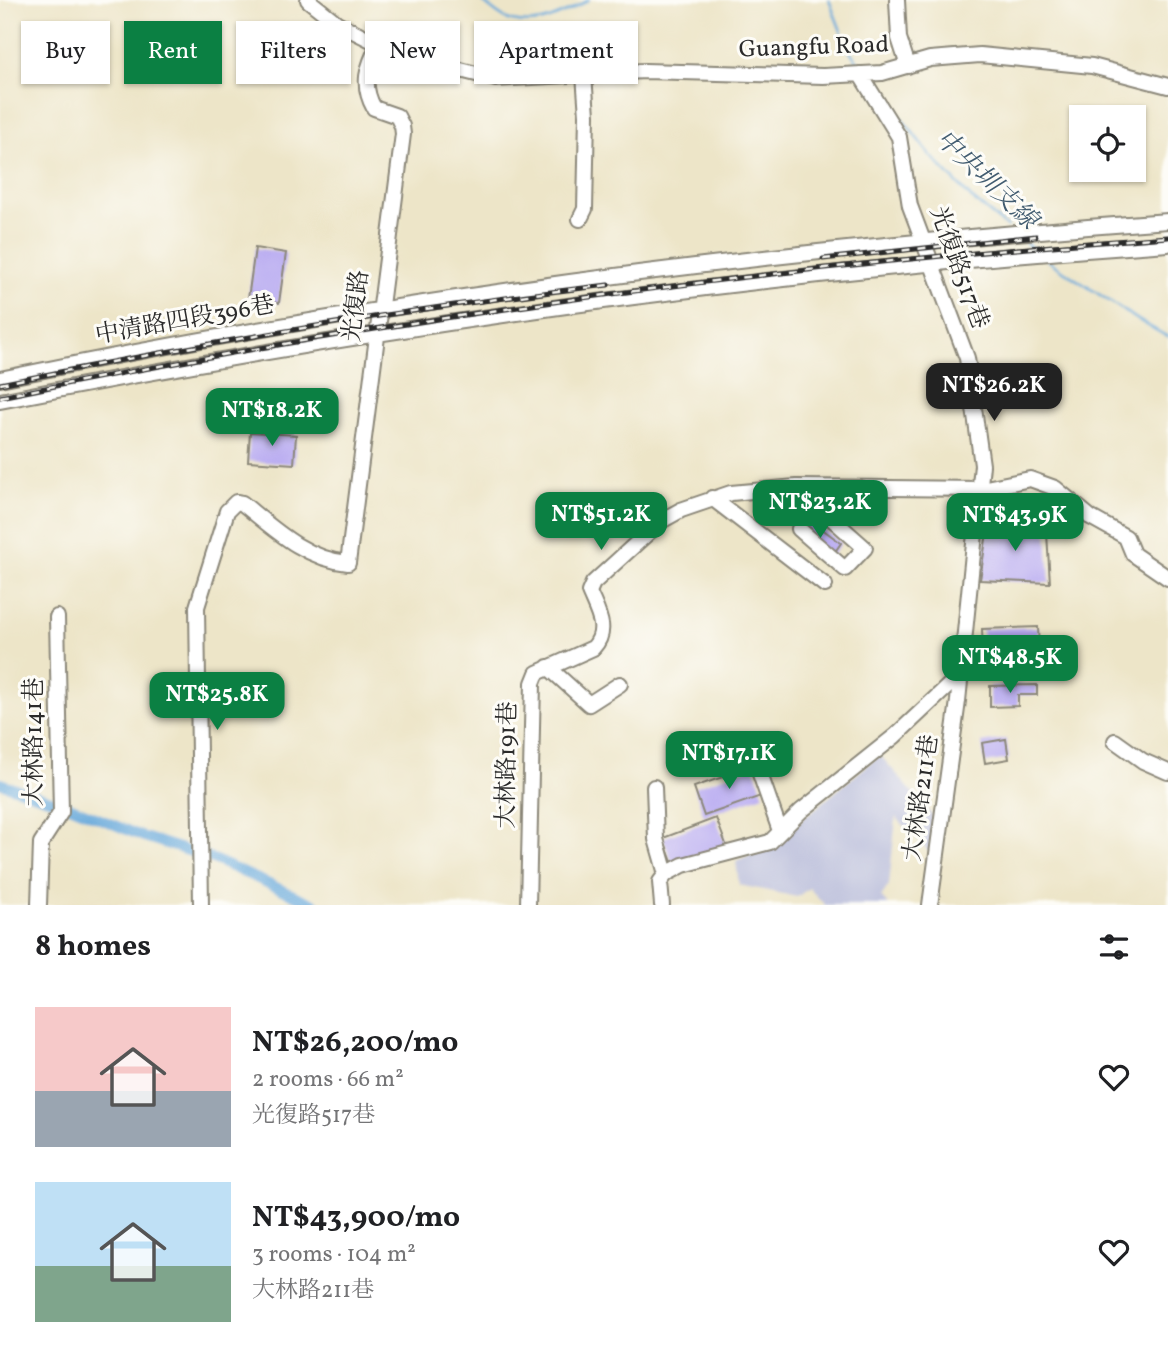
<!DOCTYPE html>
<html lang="en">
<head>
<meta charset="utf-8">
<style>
  :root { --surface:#fff; --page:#f2f2f2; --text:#202124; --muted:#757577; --accent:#0b8043 }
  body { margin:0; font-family:Vollkorn,"Noto Serif TC",serif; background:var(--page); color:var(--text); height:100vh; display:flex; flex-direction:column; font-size:26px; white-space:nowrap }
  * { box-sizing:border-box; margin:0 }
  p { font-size:23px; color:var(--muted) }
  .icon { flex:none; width:38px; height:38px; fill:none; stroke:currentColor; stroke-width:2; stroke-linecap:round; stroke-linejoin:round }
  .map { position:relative; height:905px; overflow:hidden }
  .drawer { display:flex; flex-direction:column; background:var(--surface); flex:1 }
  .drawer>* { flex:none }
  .hud { position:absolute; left:21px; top:21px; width:700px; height:63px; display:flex; gap:14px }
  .controls { position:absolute; left:1069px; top:105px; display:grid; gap:14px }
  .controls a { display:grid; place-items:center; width:77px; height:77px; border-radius:0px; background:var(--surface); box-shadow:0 2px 5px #0004; font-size:35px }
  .price { position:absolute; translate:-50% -60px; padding:0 16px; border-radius:14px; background:var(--accent); color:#fff; font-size:23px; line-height:46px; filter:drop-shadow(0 2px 4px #0008) }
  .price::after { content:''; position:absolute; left:50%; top:42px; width:21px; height:16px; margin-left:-10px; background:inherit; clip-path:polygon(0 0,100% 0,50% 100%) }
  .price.current { background:#222; color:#fff }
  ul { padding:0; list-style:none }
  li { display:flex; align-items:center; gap:21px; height:175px; padding:0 35px }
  li span { display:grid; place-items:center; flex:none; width:196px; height:140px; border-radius:0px; color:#555 }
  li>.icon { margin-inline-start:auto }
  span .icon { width:84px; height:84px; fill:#fffc; stroke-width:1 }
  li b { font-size:30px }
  h2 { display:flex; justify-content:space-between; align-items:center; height:84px; padding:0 35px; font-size:30px }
  .pill { padding:0 24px; border-radius:0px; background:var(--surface); box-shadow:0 2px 5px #0004; font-size:24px; line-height:63px }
  .pill.current { background:var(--accent); color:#fff }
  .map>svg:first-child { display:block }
  .industrial { fill:#bfc2dd }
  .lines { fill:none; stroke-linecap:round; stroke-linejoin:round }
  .stream { stroke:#66a8da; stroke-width:2.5 }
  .canal { stroke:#66a8da; stroke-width:10 }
  .building { fill:#b8aaf1 }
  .minor-casing { stroke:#8c887a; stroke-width:18 }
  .minor { stroke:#fff; stroke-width:14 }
  .rail-casing { stroke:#2b2b2b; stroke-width:5 }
  .rail { stroke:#fdfcf7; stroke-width:2.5; stroke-dasharray:8; stroke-linecap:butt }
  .labels { text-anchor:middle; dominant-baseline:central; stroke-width:6; stroke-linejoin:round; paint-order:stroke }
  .street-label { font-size:24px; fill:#2b2b2b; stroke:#fdfcf7 }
  .water-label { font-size:26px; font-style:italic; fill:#435d71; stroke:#fdfcf7 }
</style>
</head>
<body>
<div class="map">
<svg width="1168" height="905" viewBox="0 0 1168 905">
  <rect width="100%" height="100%" fill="#fdfcf7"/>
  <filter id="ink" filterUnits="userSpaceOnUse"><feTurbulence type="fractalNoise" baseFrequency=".0143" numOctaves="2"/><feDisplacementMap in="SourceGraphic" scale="14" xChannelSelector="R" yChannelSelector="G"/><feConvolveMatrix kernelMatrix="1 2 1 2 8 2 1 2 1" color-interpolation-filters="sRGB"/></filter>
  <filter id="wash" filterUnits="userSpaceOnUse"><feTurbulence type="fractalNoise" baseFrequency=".00686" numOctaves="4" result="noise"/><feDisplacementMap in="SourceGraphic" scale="28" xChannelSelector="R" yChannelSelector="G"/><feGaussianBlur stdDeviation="1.57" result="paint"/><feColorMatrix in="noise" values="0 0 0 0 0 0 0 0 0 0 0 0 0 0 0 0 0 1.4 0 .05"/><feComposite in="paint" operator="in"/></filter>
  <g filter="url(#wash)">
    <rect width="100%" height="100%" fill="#ede5c8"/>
    <path class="industrial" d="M880,755L938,822L933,856L896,817L889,885L881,897L888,905H825L809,888L797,897L739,885L736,861L768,848Z"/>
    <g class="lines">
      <path class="stream" d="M480,0C489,6 501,19 512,21C541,28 565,13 589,0
        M829,0L848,49L864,69
        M872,80L930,155L971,198L1007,227
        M1020,238L1033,249
        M1047,260L1138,320L1168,337"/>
      <path class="canal" d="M0,783L72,807L141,836L213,859L316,905"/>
    </g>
    <g id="blocks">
      <path class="building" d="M255,248L286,253L279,303L248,299Z
        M250,432L296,435L294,464L248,461Z
        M996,513L1047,533L1050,583L980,580L988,525Z
        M810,520L841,543L830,559L799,536Z
        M1038,627L1039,650L983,652L982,629Z
        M1037,685V695H1018V706L990,707V686Z
        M1006,739L1009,759L985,763L982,743Z
        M754,766L764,795L704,816L694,787Z
        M716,818L727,847L674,867L663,838Z"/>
    </g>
  </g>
  <g filter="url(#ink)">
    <use href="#blocks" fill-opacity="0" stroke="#8c887a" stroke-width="2"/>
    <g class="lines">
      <g class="minor-casing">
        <path id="minor" d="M308,0L337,23L401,55L496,79L645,71L823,76L882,73L930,59L980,55L1092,66L1168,86
          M897,0L899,38L908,66
          M860,74L899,137L910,206L967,358L982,465L958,701L930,905
          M580,219L585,209L587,115L584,75
          M0,379C384,299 776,249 1168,221
          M0,401C385,325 776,271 1168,244
          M796,487L865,548L845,569L799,529
          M712,498L825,585
          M548,667L589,704L620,684
          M1115,741L1143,761L1168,772
          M752,751L780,831
          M654,787L656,839L666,874
          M39,905L41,843L61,812L57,617
          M201,905L197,607L227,511L236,502L242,503C274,529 305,559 348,563L403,134L402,126L397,116L374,108C361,85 367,66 379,44
          M528,905L533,683L537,673L593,648C610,630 597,612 589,592L593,583L661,521L681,510L731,493L796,487L981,489L1030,479L1055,488L1090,517L1126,537L1133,554L1168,578
          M662,905L660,882L666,874L683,865L770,842L801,811L895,736L961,674"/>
      </g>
      <use href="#minor" class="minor"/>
      <g class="rail-casing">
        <path id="rail" d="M823,259L1036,236
          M0,384C201,343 404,309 608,285
          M0,397C385,319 776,265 1168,237"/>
      </g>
      <use href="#rail" class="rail"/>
    </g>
  </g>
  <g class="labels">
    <g class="street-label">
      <text transform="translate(814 48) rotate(-2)">Guangfu Road</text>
      <text transform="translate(958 268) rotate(70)">光復路517巷</text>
      <text transform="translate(357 306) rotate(-83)">光復路</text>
      <text transform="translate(185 321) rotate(-10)">中清路四段396巷</text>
      <text transform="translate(35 742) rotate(-90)">大林路141巷</text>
      <text transform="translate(508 765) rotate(-89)">大林路191巷</text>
      <text transform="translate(922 798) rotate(-82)">大林路211巷</text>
    </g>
    <g class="water-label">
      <text transform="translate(986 180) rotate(44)">中央圳支線</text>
    </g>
  </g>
</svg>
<div class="controls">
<a><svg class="icon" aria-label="locate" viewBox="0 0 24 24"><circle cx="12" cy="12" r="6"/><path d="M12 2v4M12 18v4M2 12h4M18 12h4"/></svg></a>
</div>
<b class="price current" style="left:994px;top:423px">NT$26.2K</b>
<b class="price" style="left:272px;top:448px">NT$18.2K</b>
<b class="price" style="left:820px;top:540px">NT$23.2K</b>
<b class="price" style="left:601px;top:552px">NT$51.2K</b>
<b class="price" style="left:1015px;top:553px">NT$43.9K</b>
<b class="price" style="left:1010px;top:695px">NT$48.5K</b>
<b class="price" style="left:217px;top:732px">NT$25.8K</b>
<b class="price" style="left:729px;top:791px">NT$17.1K</b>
<div class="hud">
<a class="pill">Buy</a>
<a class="pill current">Rent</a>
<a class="pill">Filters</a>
<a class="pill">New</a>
<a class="pill">Apartment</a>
</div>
</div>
<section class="drawer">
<h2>8 homes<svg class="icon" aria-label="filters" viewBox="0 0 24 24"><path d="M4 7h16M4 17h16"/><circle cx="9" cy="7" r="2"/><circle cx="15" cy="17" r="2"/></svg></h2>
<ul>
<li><span style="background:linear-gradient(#f6c9c9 60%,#9aa5b1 0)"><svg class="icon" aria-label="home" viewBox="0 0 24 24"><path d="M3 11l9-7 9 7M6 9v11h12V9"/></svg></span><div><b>NT$26,200/mo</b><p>2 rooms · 66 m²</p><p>光復路517巷</p></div><svg class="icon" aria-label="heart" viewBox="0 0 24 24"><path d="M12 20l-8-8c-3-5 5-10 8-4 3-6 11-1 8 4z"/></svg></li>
<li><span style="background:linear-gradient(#bfe0f5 60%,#7fa58c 0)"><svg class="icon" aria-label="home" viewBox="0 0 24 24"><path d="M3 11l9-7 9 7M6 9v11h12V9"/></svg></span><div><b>NT$43,900/mo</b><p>3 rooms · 104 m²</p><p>大林路211巷</p></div><svg class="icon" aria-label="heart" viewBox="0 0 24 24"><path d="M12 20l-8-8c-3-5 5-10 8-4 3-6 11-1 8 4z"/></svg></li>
</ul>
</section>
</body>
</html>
